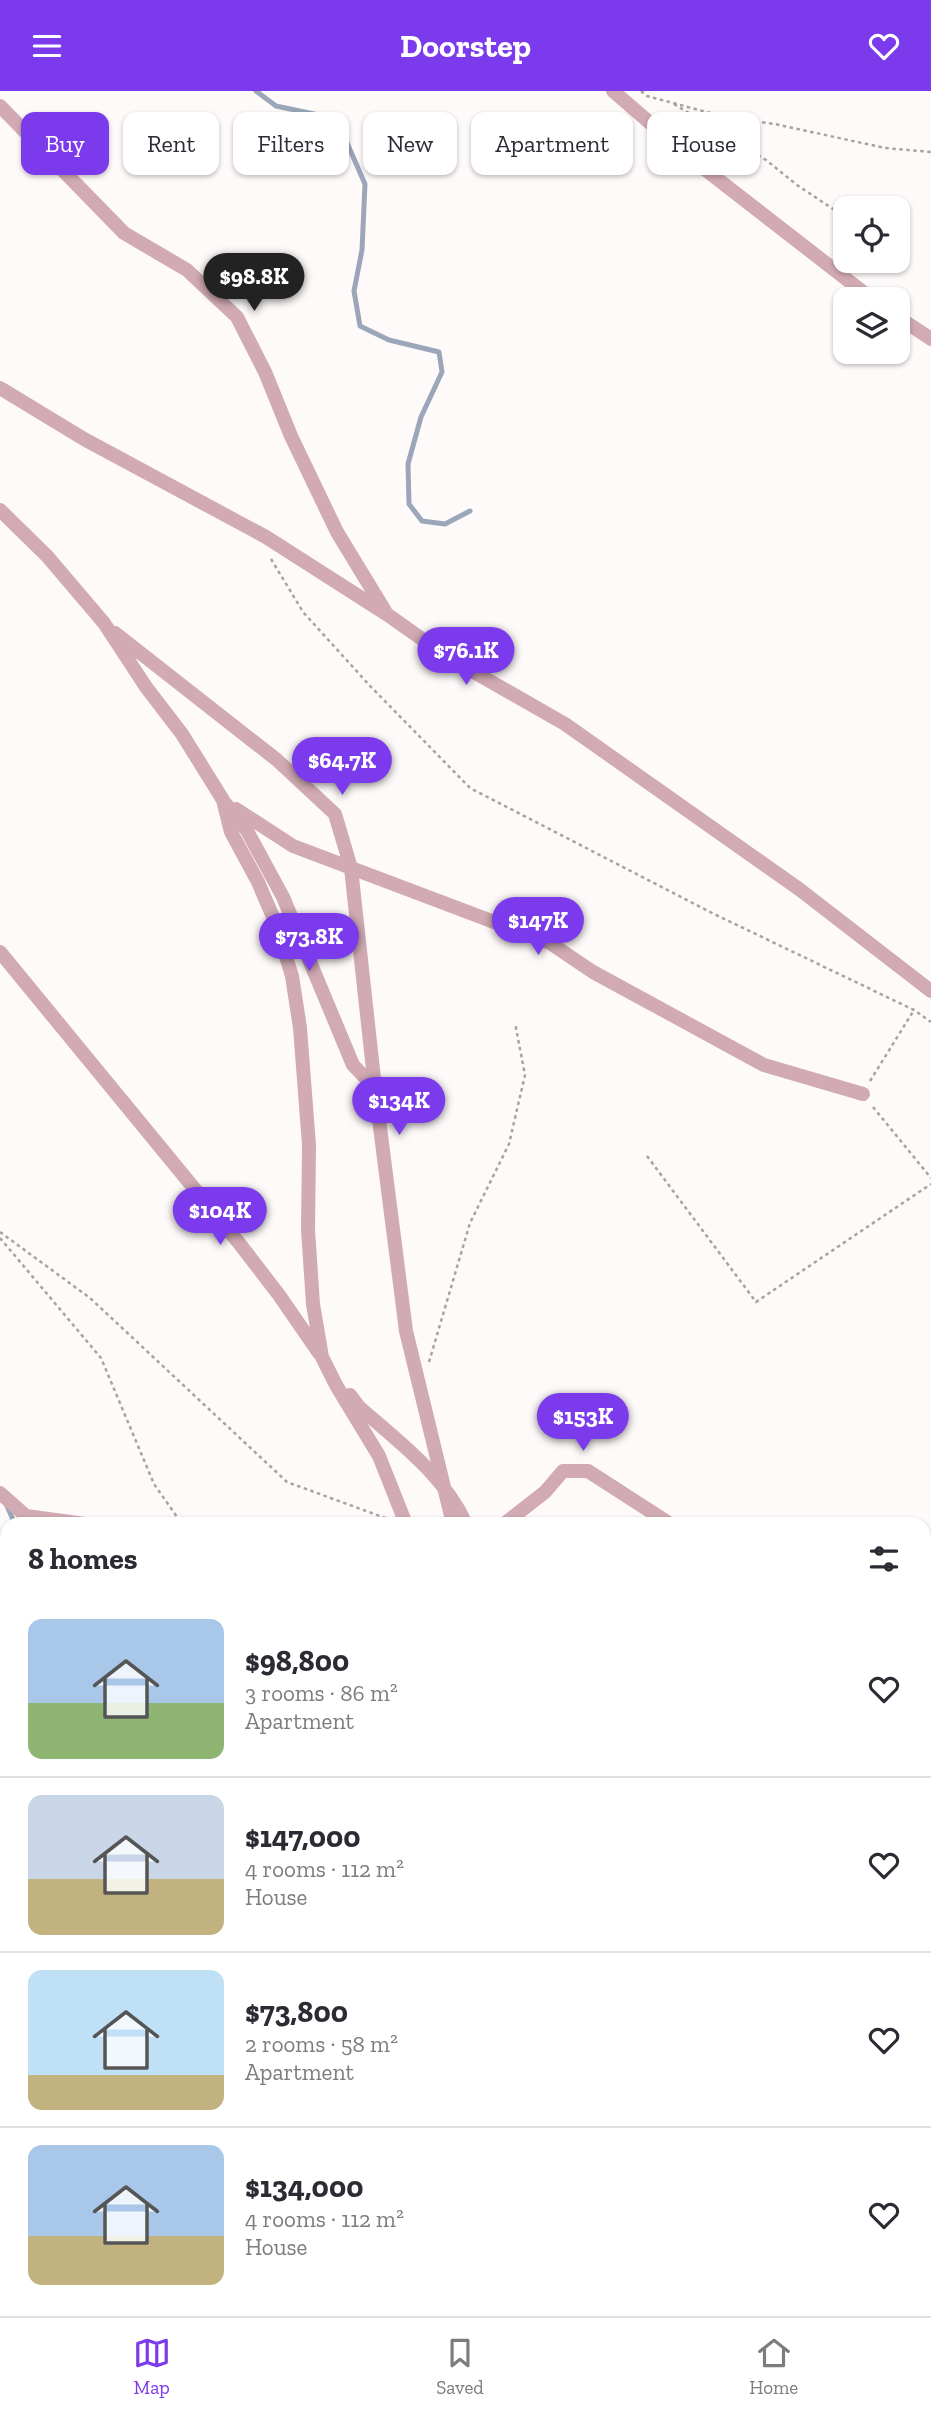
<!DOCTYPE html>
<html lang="en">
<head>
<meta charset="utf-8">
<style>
  :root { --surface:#fff; --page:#f2f2f3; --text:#2b2b33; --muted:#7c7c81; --line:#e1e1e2; --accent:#7c3aed }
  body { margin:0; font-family:"Zilla Slab",serif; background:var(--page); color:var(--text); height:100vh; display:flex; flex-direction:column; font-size:26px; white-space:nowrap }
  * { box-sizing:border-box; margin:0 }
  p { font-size:23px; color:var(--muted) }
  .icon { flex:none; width:38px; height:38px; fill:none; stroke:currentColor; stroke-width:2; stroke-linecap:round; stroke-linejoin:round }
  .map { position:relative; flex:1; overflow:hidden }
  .side { position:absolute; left:0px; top:1426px; width:931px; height:800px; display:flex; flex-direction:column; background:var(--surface); border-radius:21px 21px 0 0; box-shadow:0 2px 5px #0004 }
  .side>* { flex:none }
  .hud { position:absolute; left:21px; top:21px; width:889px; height:63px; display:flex; gap:14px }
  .fabs { position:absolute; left:833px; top:105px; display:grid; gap:14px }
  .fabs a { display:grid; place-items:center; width:77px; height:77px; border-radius:14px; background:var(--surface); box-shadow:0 2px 5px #0004; font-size:35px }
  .price { position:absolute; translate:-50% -60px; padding:0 16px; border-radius:24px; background:var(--accent); color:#fff; font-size:23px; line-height:46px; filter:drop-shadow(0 2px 4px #0008) }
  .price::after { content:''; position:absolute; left:50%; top:42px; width:21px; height:16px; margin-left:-10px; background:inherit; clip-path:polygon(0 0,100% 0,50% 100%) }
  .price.current { background:#222; color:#fff }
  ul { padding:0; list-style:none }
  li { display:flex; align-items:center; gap:21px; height:175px; padding:0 28px }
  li+li { border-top:2px solid var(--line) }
  li span { display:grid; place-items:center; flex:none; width:196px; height:140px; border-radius:14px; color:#555 }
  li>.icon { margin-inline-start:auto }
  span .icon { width:84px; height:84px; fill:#fffc; stroke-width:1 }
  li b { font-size:30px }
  h2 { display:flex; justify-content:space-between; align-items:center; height:84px; padding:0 28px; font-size:30px }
  .chip { padding:0 24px; border-radius:14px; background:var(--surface); box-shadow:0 2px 5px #0004; font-size:24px; line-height:63px }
  .chip.current { background:var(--accent); color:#fff }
  header { display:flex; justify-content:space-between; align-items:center; height:91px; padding:0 28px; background:var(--accent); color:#fff; font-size:32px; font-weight:700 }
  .menu { display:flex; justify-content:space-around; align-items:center; height:98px; border-top:2px solid var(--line); background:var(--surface); font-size:19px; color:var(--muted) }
  .menu a { display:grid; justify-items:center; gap:4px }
  .menu .current { color:var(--accent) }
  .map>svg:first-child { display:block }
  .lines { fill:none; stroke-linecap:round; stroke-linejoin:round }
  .stream { stroke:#9ba6b9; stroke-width:5 }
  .path { stroke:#a6a3a2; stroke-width:2.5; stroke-dasharray:3.5 3.5; stroke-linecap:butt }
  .minor { stroke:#d1aab3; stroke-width:14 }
</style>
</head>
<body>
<header><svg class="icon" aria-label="menu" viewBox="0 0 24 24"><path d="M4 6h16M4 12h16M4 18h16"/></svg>Doorstep<svg class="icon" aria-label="heart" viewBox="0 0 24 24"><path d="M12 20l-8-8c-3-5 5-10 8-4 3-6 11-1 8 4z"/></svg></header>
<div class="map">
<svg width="931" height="2225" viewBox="0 0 931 2225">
  <rect width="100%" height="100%" fill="#fefaf9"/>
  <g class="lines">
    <path class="stream" d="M256,0L276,15L333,27L344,45L365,93L362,159L354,200L360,235L389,249L439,261L442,281L421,326L408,373L409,413L422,430L445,433L470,420
      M7,1415L15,1433
      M374,2219L379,2225"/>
    <path class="path" d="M641,0L647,5L725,26L775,33L885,57L931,61
      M674,13L766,69L797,94L845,126
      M271,468L303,521L371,596L470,697L712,822L914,919L931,931
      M870,990L914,919
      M873,1016L931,1087
      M647,1065L756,1211L931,1093
      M0,1141L90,1207L287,1391L388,1428
      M0,1147L101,1267L154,1393L182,1433
      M429,1271L470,1132L509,1053L525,984L515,932
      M924,1998L931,2006
      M924,2142L931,2138
      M742,2219L744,2225
      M591,2225V2219
      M803,2225L811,2219"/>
    <path class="minor" d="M613,0L693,69L872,208
      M0,15L124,142L187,179L237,226L265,281L291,345L337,441L385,520
      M898,226L931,248
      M0,297L84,348L266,446L388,524L446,565L565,633L799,798L931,900
      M0,419L47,465L104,532L146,596L182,643L223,709L231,741L258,791L276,833L292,885L300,937L309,1054L308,1139L313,1213L322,1266L336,1294L379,1365L406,1433
      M115,542L277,669L335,723L351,777L375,997
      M225,712L246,738L283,806L353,974L375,997L406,1240L453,1433
      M236,718L293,755L550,852L593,881L764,974L863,1003
      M0,861L239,1152L279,1204L319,1262
      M350,1304L359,1316C399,1351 444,1384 466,1433
      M0,1402L26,1425L85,1433
      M504,1433L545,1401L563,1380H588L670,1433
      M924,1497L931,1498
      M924,1766L931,1765
      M549,2219L552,2225"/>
  </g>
</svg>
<div class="fabs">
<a><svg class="icon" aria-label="locate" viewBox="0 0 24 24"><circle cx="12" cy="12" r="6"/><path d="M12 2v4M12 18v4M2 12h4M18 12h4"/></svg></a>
<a><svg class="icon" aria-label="layers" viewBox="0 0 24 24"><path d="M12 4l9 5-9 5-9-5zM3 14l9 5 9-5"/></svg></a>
</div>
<b class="price current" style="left:254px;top:222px">$98.8K</b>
<b class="price" style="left:466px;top:596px">$76.1K</b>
<b class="price" style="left:342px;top:706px">$64.7K</b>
<b class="price" style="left:538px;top:866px">$147K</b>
<b class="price" style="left:309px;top:882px">$73.8K</b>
<b class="price" style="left:399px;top:1046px">$134K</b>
<b class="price" style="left:220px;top:1156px">$104K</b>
<b class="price" style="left:583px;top:1362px">$153K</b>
<div class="hud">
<a class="chip current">Buy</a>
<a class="chip">Rent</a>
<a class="chip">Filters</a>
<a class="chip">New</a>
<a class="chip">Apartment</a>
<a class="chip">House</a>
</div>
<section class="side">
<h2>8 homes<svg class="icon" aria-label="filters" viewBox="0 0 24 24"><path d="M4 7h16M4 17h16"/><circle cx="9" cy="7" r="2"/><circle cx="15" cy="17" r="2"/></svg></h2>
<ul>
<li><span style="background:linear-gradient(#a9c7e8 60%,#8fb573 0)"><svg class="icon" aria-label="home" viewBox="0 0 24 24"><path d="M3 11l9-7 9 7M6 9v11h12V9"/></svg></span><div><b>$98,800</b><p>3 rooms · 86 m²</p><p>Apartment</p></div><svg class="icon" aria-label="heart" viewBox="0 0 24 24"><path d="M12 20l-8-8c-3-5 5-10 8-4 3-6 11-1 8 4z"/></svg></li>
<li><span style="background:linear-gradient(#c9d6e8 60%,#c2b280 0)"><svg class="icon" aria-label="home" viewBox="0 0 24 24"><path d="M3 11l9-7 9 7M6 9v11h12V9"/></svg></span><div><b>$147,000</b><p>4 rooms · 112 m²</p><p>House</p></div><svg class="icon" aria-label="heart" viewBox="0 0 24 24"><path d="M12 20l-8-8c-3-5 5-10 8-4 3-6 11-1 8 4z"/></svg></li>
<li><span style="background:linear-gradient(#bfe0f5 75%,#c2b280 0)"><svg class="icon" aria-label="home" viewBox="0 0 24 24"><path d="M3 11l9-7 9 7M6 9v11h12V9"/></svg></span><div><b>$73,800</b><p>2 rooms · 58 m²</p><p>Apartment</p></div><svg class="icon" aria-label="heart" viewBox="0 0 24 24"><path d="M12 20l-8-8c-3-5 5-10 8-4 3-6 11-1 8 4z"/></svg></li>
<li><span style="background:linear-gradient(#a9c7e8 65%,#c2b280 0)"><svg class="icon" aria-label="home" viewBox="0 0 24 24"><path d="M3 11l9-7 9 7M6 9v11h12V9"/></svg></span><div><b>$134,000</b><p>4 rooms · 112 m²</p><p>House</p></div><svg class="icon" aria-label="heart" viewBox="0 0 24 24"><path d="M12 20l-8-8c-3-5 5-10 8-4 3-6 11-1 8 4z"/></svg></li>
</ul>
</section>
</div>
<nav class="menu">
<a class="current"><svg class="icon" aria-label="map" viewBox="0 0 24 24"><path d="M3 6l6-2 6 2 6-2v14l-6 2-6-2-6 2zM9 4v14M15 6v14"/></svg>Map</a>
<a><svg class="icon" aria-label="saved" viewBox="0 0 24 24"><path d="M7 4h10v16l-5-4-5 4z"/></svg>Saved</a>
<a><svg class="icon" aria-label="home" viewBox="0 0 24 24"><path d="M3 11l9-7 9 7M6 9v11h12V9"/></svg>Home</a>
</nav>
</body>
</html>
